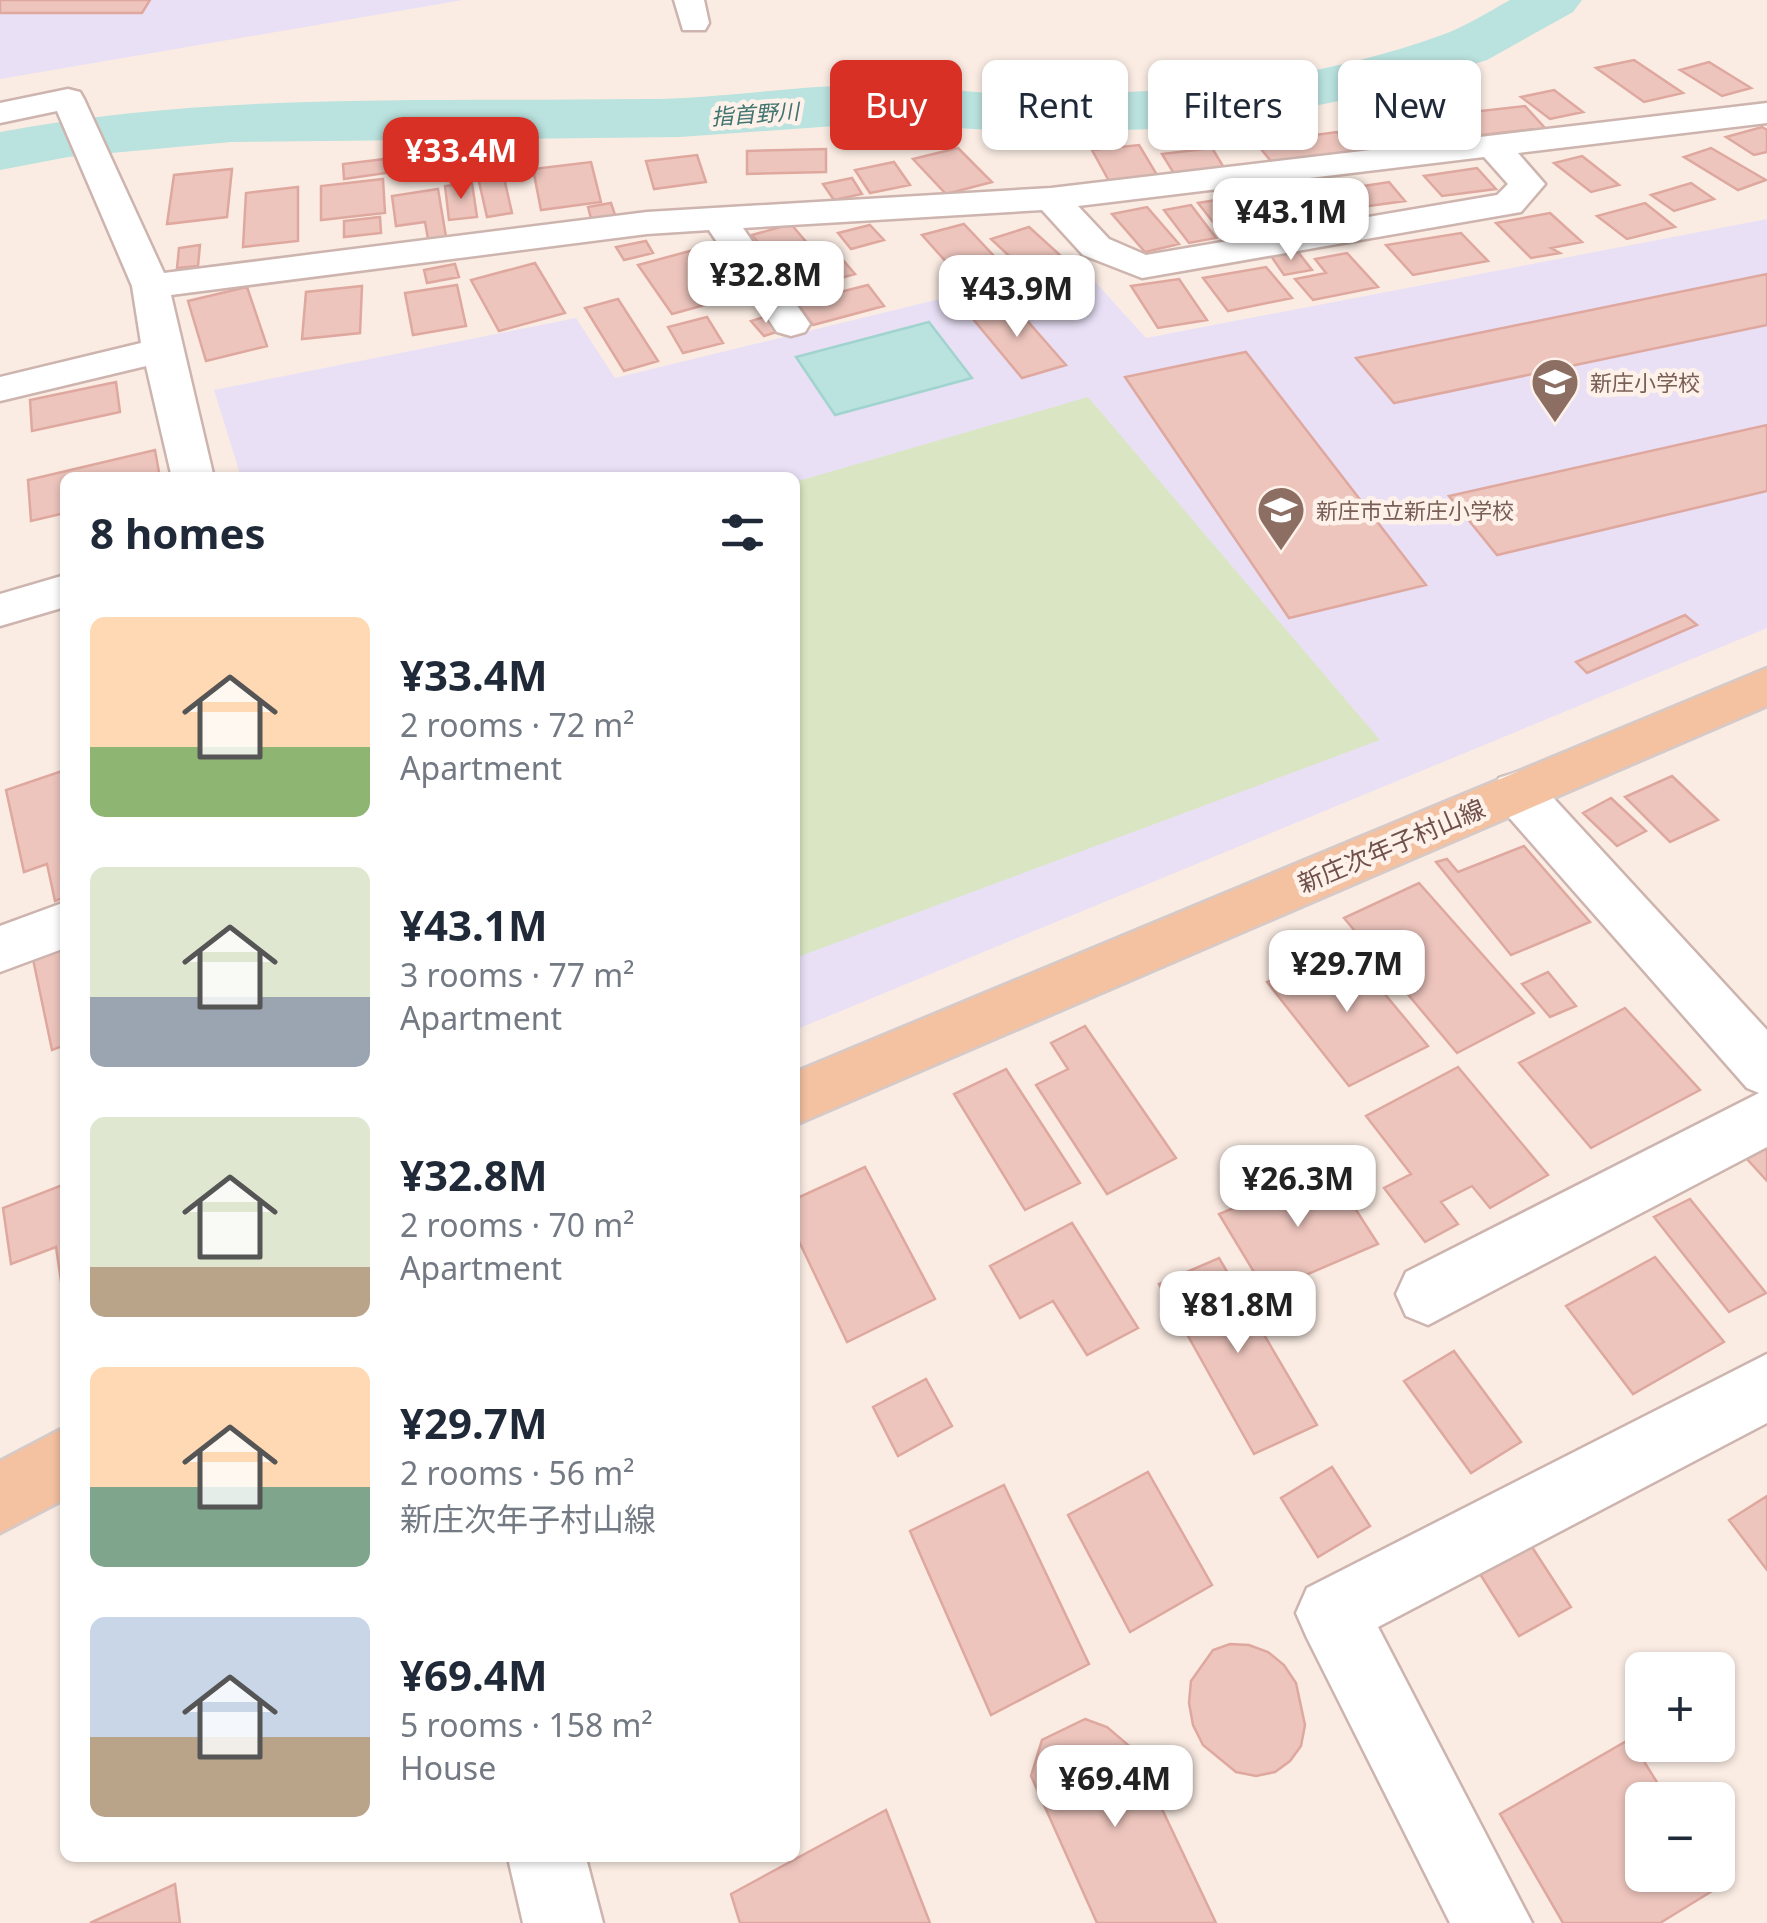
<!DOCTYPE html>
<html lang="en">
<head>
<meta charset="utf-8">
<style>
  :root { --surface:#fff; --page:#f6f6f7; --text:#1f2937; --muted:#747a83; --accent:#d93025 }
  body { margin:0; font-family:"Noto Sans","Noto Sans JP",sans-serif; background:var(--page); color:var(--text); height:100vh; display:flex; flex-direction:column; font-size:38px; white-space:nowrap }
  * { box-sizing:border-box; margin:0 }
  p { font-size:32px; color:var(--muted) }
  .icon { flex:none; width:55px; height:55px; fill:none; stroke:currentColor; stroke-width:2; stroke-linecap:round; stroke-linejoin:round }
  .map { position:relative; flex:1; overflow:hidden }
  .side { position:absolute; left:60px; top:472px; width:740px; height:1390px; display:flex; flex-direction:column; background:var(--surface); border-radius:15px; box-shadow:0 2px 8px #0004 }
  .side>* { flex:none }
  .top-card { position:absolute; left:830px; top:60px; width:785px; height:90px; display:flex; gap:20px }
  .fabs { position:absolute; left:1625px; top:1652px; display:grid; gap:20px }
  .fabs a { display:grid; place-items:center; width:110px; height:110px; border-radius:15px; background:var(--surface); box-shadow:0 2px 8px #0004; font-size:50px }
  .price { position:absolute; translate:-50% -85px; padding:0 22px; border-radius:20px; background:#fff; color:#222; font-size:32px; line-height:65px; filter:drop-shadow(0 2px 5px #0008) }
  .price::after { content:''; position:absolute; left:50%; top:60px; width:30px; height:22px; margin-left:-15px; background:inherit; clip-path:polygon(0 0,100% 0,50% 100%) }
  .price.on { background:var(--accent); color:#fff }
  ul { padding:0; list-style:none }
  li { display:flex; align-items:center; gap:30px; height:250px; padding:0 30px }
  li span { display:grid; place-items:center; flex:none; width:280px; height:200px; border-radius:15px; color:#555 }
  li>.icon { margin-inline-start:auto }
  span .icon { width:120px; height:120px; fill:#fffc; stroke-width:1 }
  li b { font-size:42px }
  h2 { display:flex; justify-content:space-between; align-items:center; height:120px; padding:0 30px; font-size:42px }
  .pill { padding:0 35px; border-radius:15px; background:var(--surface); box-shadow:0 2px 8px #0004; font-size:35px; line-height:90px }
  .pill.on { background:var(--accent); color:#fff }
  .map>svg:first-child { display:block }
  .education { fill:#e9e0f6 }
  .green { fill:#dae6c3 }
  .water { fill:#bae2de; stroke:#a1d3cf; stroke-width:2.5 }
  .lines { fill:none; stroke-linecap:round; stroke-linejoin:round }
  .river { fill:#bae2de; fill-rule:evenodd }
  .building { fill:#edc5bd; stroke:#dfa89f; stroke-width:2.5 }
  .minor-casing { stroke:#cdb4ae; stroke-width:5 }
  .major-casing { stroke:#d4cac9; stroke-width:5 }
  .minor { fill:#fff; fill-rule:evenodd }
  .major { fill:#f4c1a1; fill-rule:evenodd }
  .labels { text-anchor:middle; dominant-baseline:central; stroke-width:9; stroke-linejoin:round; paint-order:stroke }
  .far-water-label { font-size:22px; font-style:italic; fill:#417571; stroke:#fdf1e9 }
  .far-education-label { font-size:22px; fill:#785e54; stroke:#fdf1e9; text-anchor:start }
  .street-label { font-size:25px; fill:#70504b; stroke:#fdf1e9 }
</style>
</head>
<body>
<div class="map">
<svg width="1767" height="1923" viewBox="0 0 1767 1923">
  <rect width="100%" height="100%" fill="#faece3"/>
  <path class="education" d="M0,0H463L0,79Z
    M1767,219V628L795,1030V478L241,477L214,390L576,318L615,378L1080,265L1146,338Z"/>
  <path class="green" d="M1088,397L1380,740L795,958V482Z"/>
  <path class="water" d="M929,322L972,378L835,415L796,357Z"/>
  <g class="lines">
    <path class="river" d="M1510,0H1582L1573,12L1487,60L1391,90L1267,116L1161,129L1023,132L877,123L680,137L231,142L68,157L0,170V132C211,92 429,102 643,99C722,99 801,84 880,85C929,87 977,94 1026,94C1165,95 1310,83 1442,35C1465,27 1488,12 1510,0Z"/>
  </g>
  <path class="building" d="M0,0H150L142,13H0Z
    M1634,60L1683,93L1644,102L1596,68Z
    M1709,62L1751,88L1722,96L1680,70Z
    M1554,90L1583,112L1550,119L1521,97Z
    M1525,106L1545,128L1473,136L1454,114Z
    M1448,118L1463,135L1378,146L1364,128Z
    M1762,127L1767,130V152L1754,155L1726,137Z
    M1337,132L1355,154L1274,165L1256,143Z
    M1139,145L1157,175L1109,181L1092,150Z
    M958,148L992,182L946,194L913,159Z
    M1212,148L1226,171L1176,177L1162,154Z
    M1711,148L1766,180L1738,190L1684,157Z
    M826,149V172L747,174V151Z
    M697,155L706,182L654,189L646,161Z
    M1582,156L1619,185L1591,192L1554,163Z
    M385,159L386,173L344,179L343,164Z
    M591,162L601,202L541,210L533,169Z
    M894,162L910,185L870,193L855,170Z
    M1477,168L1496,189L1442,196L1424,176Z
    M232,169L227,217L167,224L174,175Z
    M502,169L512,213L487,217L477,173Z
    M852,178L862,194L834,200L823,184Z
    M383,179L385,213L321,220V186Z
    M1389,182L1405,201L1340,210L1325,192Z
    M472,183L477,217L449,220L445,186Z
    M1691,183L1714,199L1674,211L1651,195Z
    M298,187V241L243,247L246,193Z
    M1297,187L1325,219L1224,236L1198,203Z
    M438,189L446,237L428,239L425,222L396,226L392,196Z
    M611,203L616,218L592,222L588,207Z
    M1645,203L1675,227L1627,239L1597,216Z
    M1191,205L1216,238L1189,243L1164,210Z
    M1147,207L1179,244L1145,252L1112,214Z
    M1550,213L1582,242L1551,248L1560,253L1531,258L1496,223Z
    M380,217L381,233L344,237V221Z
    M791,224L813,250L773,261L752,235Z
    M964,224L1009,272L966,284L922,235Z
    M870,225L884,240L851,249L838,233Z
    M1029,227L1061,256L1022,268L991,239Z
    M1461,233L1488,261L1413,275L1386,245Z
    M646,241L653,253L624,260L616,247Z
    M200,245L198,266L177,268L179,248Z
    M701,248L737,296L672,314L638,265Z
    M836,252L855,274L808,287L789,264Z
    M1298,252L1312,270L1284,275L1271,256Z
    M1347,253L1378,287L1313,300L1295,279L1326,273L1315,259Z
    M535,263L565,313L499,331L471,280Z
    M455,264L459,277L427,283L424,270Z
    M1266,267L1292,298L1228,311L1203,278Z
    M1767,274V325L1394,403L1356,358Z
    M1179,279L1207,320L1158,328L1131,286Z
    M457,285L466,326L413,335L405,293Z
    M868,285L884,306L813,325L797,303Z
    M362,286L360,333L302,339L306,292Z
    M247,287L267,346L206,361L188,301Z
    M618,299L658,361L624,371L585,308Z
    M1010,301L1066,365L1022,378L968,313Z
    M767,316L780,331L764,336L751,321Z
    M707,317L723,343L683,353L668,327Z
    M1246,352L1426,585L1289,618L1125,377Z
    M116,382L120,412L32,431L30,400Z
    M1767,425V491L1497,555L1449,496Z
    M155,450L160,478H65V513L31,521L28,480Z
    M1685,615L1697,625L1587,673L1576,662Z
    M65,770V897L55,901L47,864L24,872L6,790Z
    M1672,776L1718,820L1670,842L1625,797Z
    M1611,798L1646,831L1617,846L1583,813Z
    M1524,846L1590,922L1511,955L1436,862L1447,859L1458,872Z
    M1419,883L1534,1013L1457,1053L1344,918Z
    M1344,945L1428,1046L1349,1086L1267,982Z
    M65,947V1045L52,1050L33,959Z
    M1548,972L1576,1006L1550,1017L1522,984Z
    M1625,1008L1700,1090L1591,1148L1519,1063Z
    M1085,1026L1176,1158L1107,1194L1036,1085L1068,1069L1051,1043Z
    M1458,1067L1548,1175L1490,1208L1472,1186L1441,1202L1458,1224L1425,1242L1384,1188L1411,1174L1366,1116Z
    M1006,1069L1080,1183L1025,1210L954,1094Z
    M1767,1148V1181L1747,1159Z
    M865,1167L935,1299L847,1342L795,1233V1199Z
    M1329,1168L1378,1244L1266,1292L1219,1214Z
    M65,1184V1286L62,1288L56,1247L11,1264L3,1208Z
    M1690,1199L1766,1293L1729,1312L1654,1217Z
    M1072,1223L1138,1328L1087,1355L1053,1301L1020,1318L990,1266Z
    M1655,1257L1724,1342L1633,1394L1566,1306Z
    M1219,1258L1317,1425L1254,1454L1159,1284Z
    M1454,1351L1521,1442L1471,1473L1404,1381Z
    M926,1379L952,1426L898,1456L873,1407Z
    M1332,1467L1370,1526L1318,1557L1281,1498Z
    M1148,1472L1212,1585L1130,1632L1068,1515Z
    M1004,1485L1089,1664L991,1715L910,1531Z
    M1767,1496V1570L1729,1520Z
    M1532,1547L1571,1607L1519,1636L1480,1574Z
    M1230,1644L1249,1645L1268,1652L1284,1665L1296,1683L1305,1725L1301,1746L1290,1761L1275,1772L1256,1776L1236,1772L1203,1745L1193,1725L1189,1703L1191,1681L1213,1650Z
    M1085,1719L1107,1727L1134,1750L1216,1923H1097L1031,1776L1042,1740Z
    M1630,1739L1668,1800H1642V1875H1715L1722,1885L1660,1923H1563L1500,1814Z
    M886,1810L930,1923H740L731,1894Z
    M175,1884L180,1923H90Z"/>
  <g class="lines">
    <g class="minor-casing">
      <path id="minor" d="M674,0H704L709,23L705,30H683Z
        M68,89L80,92L84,99L164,273L647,212L1051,188L1767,103V123L1518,153L1545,184L1521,212L1142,278L1083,255L1042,210L743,228L810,324L805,332L791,336L777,332L709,230L647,234L171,295L214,478H172L146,366L0,401V377L141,343L132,286L57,111L0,123V103ZM1484,157L1508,184L1497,195L1146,255L1109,239L1078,206Z
        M65,575V607L0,626V594Z
        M1517,772L1535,778L1767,1030V1147L1428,1325L1406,1316L1396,1294L1406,1272L1759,1093L1747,1088L1499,806L1492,792L1499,778Z
        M65,902V948L0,972V926Z
        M1767,1354V1423L1378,1627L1532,1923H1450L1307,1638L1296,1613L1307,1588Z
        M508,1858H586L603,1923H523Z"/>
    </g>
    <g class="major-casing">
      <path id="major" d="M1767,668V706L795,1125V1072Z
        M65,1427V1499L0,1533V1461Z"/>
    </g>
    <use href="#minor" class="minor"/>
    <use href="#major" class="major"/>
  </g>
  <defs>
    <g id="school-pin" transform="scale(2.5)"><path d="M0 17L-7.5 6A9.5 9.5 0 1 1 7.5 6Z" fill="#8d6e63" stroke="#fdf1e9"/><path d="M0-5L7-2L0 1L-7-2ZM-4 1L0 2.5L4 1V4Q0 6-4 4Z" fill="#fff"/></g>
  </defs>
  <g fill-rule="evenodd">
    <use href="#school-pin" x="1555" y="382"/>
    <use href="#school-pin" x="1281" y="510"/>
  </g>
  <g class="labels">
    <g class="far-water-label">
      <text transform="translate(755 113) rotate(-4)">指首野川</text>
    </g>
    <g class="far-education-label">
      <text x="1590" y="382">新庄小学校</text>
      <text x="1316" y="510">新庄市立新庄小学校</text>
    </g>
    <g class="street-label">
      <text transform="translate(1391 845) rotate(-23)">新庄次年子村山線</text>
    </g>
  </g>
</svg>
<div class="fabs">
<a>+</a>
<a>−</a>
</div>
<b class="price on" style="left:461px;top:202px">¥33.4M</b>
<b class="price" style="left:1291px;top:263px">¥43.1M</b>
<b class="price" style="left:766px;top:326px">¥32.8M</b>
<b class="price" style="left:1017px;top:340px">¥43.9M</b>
<b class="price" style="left:1347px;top:1015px">¥29.7M</b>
<b class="price" style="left:1298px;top:1230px">¥26.3M</b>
<b class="price" style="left:1238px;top:1356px">¥81.8M</b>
<b class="price" style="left:1115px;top:1830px">¥69.4M</b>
<div class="top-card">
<a class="pill on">Buy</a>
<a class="pill">Rent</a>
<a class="pill">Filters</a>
<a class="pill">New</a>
</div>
<section class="side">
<h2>8 homes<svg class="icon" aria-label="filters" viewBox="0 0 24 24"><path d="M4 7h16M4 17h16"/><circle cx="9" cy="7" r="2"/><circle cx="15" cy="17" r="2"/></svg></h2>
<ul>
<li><span style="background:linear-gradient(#ffd9b3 65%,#8fb573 0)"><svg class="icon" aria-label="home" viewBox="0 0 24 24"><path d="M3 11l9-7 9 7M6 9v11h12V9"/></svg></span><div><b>¥33.4M</b><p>2 rooms · 72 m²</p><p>Apartment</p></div></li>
<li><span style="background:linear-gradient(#dfe7d0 65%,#9aa5b1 0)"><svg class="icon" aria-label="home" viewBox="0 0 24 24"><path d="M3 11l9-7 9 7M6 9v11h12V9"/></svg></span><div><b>¥43.1M</b><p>3 rooms · 77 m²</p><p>Apartment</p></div></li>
<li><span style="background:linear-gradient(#dfe7d0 75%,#b9a48a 0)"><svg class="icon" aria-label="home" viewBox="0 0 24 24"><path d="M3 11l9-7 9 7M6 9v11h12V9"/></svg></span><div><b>¥32.8M</b><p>2 rooms · 70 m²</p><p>Apartment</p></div></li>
<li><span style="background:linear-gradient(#ffd9b3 60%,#7fa58c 0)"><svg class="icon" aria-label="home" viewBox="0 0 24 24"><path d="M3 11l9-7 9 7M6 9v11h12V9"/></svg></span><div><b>¥29.7M</b><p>2 rooms · 56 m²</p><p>新庄次年子村山線</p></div></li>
<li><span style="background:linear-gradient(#c9d6e8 60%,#b9a48a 0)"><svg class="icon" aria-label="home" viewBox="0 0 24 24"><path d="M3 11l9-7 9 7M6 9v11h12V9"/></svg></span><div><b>¥69.4M</b><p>5 rooms · 158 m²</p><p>House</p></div></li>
</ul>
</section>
</div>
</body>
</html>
